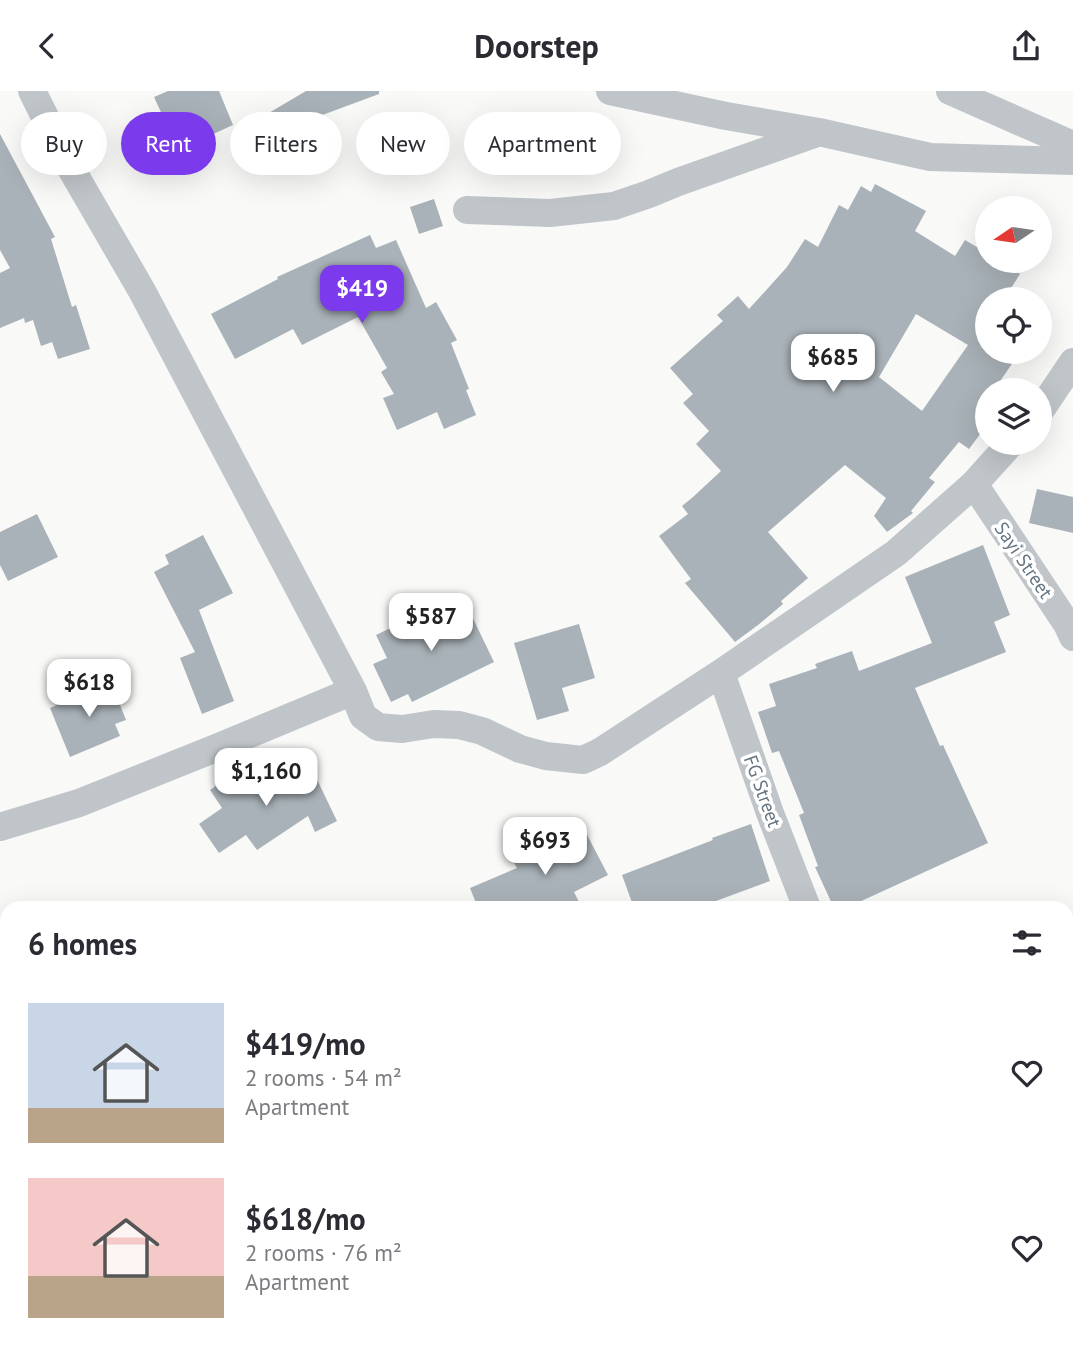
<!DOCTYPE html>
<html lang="en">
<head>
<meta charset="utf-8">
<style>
  :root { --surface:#fff; --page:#f2f2f3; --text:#2b2b33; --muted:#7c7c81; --accent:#7c3aed }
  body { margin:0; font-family:"PT Sans",sans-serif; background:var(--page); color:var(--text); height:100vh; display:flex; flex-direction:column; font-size:26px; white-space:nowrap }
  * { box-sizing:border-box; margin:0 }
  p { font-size:23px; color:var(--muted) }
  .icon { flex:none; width:38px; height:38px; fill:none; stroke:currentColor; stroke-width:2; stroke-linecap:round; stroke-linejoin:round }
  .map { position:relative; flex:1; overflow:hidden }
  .side { position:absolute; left:0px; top:810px; width:1074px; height:450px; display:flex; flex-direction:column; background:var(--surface); border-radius:21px 21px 0 0; box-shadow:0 7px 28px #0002 }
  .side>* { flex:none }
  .hud { position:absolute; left:21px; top:21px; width:700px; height:63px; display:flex; gap:14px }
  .needle { width:46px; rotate:257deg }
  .fabs { position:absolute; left:975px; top:105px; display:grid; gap:14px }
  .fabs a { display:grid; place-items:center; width:77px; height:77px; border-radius:50%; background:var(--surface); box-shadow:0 7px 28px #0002; font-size:35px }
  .price { position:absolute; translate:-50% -60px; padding:0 16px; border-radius:14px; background:#fff; color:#222; font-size:23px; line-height:46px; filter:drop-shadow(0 2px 4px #0008) }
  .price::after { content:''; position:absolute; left:50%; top:42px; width:21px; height:16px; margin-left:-10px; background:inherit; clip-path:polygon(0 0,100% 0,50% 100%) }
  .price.active { background:var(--accent); color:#fff }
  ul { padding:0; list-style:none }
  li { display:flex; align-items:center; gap:21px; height:175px; padding:0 28px }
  li span { display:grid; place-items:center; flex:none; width:196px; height:140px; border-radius:0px; color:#555 }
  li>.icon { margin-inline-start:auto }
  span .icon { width:84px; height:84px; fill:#fffc; stroke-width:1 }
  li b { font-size:30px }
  h2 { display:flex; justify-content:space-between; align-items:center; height:84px; padding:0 28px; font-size:30px }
  .tag { padding:0 24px; border-radius:32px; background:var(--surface); box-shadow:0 7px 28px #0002; font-size:24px; line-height:63px }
  .tag.active { background:var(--accent); color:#fff }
  header { display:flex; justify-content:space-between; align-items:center; height:91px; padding:0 28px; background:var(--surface); font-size:32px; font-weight:600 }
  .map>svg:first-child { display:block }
  .building { fill:#a9b2b8; fill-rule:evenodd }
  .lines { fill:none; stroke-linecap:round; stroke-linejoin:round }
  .minor { stroke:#c0c5c9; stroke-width:28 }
  .labels { text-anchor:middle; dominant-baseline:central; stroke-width:7; stroke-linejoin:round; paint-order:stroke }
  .street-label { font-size:19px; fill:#647581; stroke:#fff }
</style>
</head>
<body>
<header><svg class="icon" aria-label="back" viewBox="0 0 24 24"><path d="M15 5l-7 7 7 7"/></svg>Doorstep<svg class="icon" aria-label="share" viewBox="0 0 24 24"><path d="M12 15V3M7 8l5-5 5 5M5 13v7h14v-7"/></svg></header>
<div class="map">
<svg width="1073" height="1259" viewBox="0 0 1073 1259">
  <rect width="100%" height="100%" fill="#f9f9f7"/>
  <path class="building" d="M168,0H219L233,34L187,55L180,39L171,43L154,6Z
    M306,0H379V3L317,26L332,52L287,79L281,69L252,81L235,42Z
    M0,43L55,146L51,148L72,216L76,214L90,258L58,268L52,251L41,255L33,229L25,232L24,227L0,237V182L10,177L0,159Z
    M875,93L926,120L915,140L955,165L965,149L987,162V170H999L1020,183L1004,208H987V261H1020L994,299H987V334L969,358L959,351L929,387L935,391L911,420L913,422L887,441L874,425L886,407L845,374L768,441L808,487L781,510L783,513L758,534L735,551L685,492L691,488L659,445L688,423L682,415L693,406L721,380L696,353L709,340L683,312L693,303L670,277L723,230L717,224L738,205L749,218L787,176L805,148L818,156L839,114L848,119L861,95L871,101ZM916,223L968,254L922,320L879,286Z
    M434,108L443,135L419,143L410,116Z
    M370,144L376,157L396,149L426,217L436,211L457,249L451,252L469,298L466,299L476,324L444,338L437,321L397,339L383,307L394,303L381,281L387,277L358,226L302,254L293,238L235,268L211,223L278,188L277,186Z
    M1037,398L1073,406V442L1029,432Z
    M37,423L58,466L8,490L0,474V441Z
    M203,444L233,502L199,519L234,610L202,623L180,567L195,561L154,481L169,473L165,464Z
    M983,454L1010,524L994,531L1006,561L915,597L940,655L943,654L988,752L846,817H834L815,776L818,775L799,724L804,722L779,660L772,662L758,621L776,615L769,593L817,577L815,573L852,560L859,580L932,552L905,486Z
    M440,513L445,523L466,513L494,571L412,611L408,603L391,611L373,573L387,567L376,544Z
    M579,533L595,587L562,597L569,620L537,629L514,552Z
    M111,591L126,629L115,633L120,645L70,666L50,617Z
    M310,674L337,730L315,741L308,725L257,759L246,744L219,762L199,733L222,717L210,699L236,681L245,696L276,675L284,686Z
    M751,733L770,790L697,817H634L622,784L713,749L712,747Z
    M583,736L608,784L574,801L582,817H478L470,797L517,777L514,772Z"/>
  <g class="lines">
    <path class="minor" d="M32,0L69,74L142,200L353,600L363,625L378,636L402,638L434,633L459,634L482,640L520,658L546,665L583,669L600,661L721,582L896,462L974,393L1011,352
      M610,0L726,25L819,41L930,66L1073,70
      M950,0L1073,54
      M467,119L550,122L614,115L649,103L678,91L817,42
      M1040,320L1073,271
      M974,393L1067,533L1073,546
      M721,582L770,722L807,817
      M0,736L79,712L221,655L353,600
      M1068,1247L1073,1253"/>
  </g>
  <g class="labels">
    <g class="street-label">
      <text transform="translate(1024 469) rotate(56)">Sayi Street</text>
      <text transform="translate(763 700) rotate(70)">FG Street</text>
    </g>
  </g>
</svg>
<div class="fabs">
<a><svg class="needle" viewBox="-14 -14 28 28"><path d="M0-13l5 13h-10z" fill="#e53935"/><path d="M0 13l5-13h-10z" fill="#7c7c81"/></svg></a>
<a><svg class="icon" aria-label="locate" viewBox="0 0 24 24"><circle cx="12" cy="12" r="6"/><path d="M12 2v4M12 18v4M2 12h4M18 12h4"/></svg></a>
<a><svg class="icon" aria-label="layers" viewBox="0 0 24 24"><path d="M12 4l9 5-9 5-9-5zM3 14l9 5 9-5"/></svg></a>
</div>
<b class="price active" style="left:362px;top:234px">$419</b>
<b class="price" style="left:833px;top:303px">$685</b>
<b class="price" style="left:431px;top:562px">$587</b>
<b class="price" style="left:89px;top:628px">$618</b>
<b class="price" style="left:266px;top:717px">$1,160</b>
<b class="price" style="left:545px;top:786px">$693</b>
<div class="hud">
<a class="tag">Buy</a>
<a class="tag active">Rent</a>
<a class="tag">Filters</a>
<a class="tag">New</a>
<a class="tag">Apartment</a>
</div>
<section class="side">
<h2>6 homes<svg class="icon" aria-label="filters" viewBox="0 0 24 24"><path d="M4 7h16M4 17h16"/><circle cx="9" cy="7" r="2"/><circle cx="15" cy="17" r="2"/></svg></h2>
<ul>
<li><span style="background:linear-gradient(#c9d6e8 75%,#b9a48a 0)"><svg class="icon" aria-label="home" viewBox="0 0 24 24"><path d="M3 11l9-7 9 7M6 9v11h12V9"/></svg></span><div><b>$419/mo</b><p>2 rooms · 54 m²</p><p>Apartment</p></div><svg class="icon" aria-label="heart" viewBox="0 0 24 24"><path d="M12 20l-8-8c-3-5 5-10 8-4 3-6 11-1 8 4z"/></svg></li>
<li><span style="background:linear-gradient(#f6c9c9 70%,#b9a48a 0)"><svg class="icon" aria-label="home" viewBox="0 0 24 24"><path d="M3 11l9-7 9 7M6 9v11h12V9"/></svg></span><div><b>$618/mo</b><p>2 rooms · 76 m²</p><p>Apartment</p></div><svg class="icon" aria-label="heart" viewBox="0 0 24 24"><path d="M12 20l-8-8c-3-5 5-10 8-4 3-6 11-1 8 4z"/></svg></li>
</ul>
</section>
</div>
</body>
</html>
